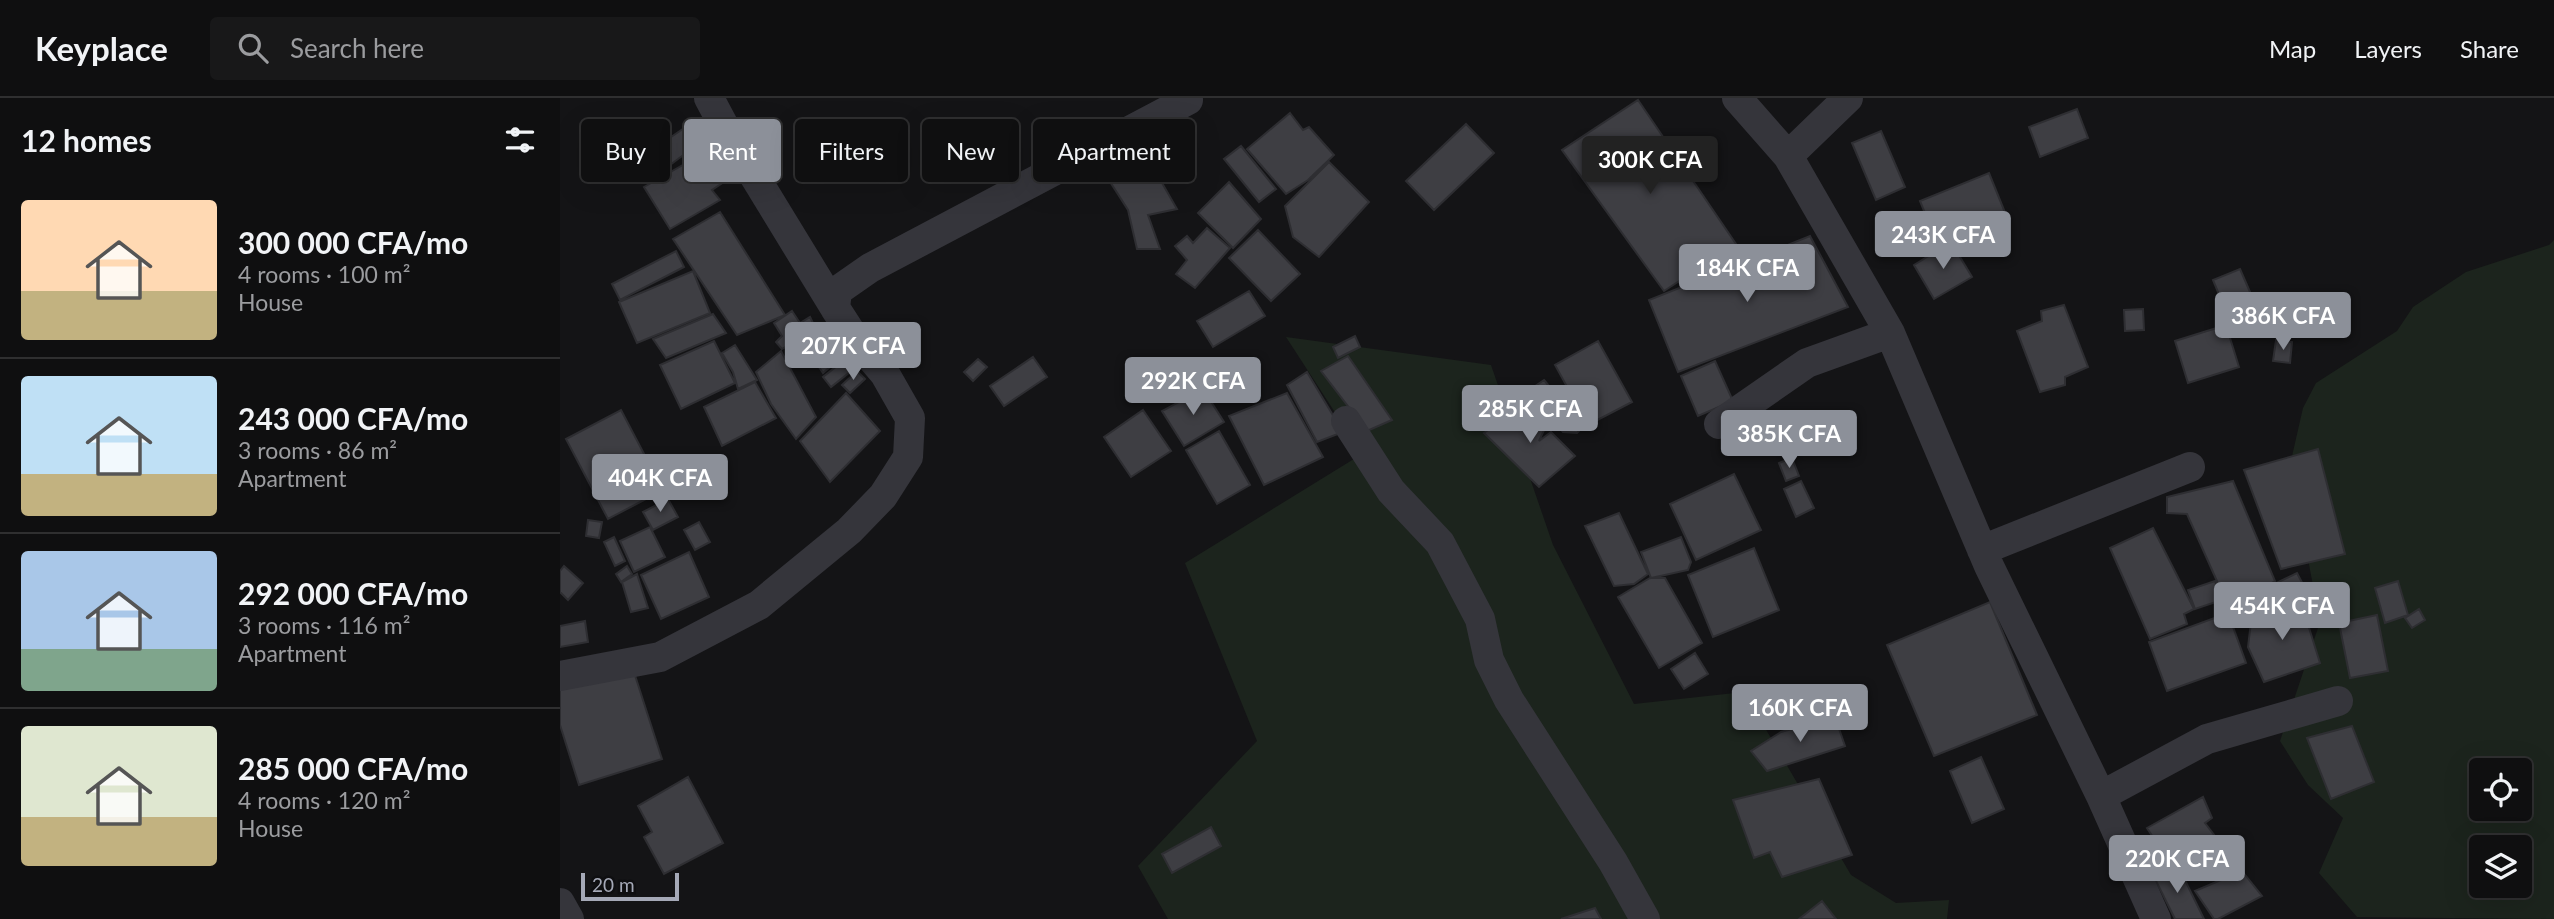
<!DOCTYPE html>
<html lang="en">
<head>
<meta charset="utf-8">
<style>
  :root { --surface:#0f0f10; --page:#181819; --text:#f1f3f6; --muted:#9b9c9f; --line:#2f2f30; --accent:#8c9099 }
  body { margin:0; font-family:Lato,sans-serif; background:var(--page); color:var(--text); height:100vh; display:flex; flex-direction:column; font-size:26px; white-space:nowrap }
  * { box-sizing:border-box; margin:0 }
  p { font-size:23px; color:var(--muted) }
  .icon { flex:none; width:38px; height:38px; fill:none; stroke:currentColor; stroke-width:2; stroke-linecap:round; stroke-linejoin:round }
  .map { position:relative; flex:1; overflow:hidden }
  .details { display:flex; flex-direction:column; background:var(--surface); width:560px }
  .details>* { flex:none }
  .guide { position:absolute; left:21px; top:21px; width:665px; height:63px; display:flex; gap:14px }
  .buttons { position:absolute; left:1909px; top:660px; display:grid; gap:14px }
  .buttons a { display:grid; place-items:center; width:63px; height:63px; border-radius:7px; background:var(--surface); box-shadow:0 7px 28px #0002,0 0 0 2px var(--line); font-size:35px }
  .scale { position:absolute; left:21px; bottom:18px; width:98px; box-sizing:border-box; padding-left:7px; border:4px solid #a5a9b7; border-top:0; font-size:19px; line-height:24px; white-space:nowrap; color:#a5a9b7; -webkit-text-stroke:5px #0f0f11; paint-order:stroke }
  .price { position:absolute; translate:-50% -60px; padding:0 16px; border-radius:7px; background:var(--accent); color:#fff; font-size:23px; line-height:46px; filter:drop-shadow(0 2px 4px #0008) }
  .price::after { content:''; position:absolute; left:50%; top:42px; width:21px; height:16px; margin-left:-10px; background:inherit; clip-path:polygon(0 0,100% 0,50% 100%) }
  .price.selected { background:#222; color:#fff }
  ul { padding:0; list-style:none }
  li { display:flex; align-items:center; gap:21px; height:175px; padding:0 21px }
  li+li { border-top:2px solid var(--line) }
  li span { display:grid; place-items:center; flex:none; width:196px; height:140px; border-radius:7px; color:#555 }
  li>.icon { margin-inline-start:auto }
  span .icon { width:84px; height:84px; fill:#fffc; stroke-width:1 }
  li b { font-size:30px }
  h2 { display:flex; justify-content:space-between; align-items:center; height:84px; padding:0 21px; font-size:30px }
  .pill { padding:0 24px; border-radius:7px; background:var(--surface); box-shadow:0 7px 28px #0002,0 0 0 2px var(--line); font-size:24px; line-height:63px }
  .pill.selected { background:var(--accent); color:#fff }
  header { display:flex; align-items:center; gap:42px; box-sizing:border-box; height:98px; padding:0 35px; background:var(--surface); border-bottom:2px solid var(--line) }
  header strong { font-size:33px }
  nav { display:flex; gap:38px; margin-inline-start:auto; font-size:24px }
  .search { width:490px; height:63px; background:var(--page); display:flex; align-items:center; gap:18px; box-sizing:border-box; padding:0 24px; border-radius:7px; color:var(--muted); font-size:26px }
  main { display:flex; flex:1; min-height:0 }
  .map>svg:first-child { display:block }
  .green { fill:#1c241d; fill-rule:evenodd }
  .building { fill:#3e3e43; stroke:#2e2e32; stroke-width:2 }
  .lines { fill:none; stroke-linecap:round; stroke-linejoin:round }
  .minor { stroke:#35353b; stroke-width:30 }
</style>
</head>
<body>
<header>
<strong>Keyplace</strong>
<div class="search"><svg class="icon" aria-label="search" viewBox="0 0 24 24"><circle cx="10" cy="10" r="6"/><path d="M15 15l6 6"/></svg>Search here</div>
<nav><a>Map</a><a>Layers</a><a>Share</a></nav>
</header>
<main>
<section class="details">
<h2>12 homes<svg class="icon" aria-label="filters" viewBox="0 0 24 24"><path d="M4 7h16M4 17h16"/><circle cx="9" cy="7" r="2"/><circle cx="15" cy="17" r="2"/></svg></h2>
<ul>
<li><span style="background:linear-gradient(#ffd9b3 65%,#c2b280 0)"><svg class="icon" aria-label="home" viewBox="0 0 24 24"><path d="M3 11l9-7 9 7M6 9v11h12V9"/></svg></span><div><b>300 000 CFA/mo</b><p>4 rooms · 100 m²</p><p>House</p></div></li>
<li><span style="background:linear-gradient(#bfe0f5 70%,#c2b280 0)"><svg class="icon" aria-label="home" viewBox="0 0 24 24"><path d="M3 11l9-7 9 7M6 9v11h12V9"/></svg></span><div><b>243 000 CFA/mo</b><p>3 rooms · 86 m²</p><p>Apartment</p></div></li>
<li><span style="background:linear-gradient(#a9c7e8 70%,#7fa58c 0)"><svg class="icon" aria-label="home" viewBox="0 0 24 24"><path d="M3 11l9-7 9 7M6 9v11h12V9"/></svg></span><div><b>292 000 CFA/mo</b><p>3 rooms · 116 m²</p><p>Apartment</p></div></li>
<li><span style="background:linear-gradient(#dfe7d0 65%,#c2b280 0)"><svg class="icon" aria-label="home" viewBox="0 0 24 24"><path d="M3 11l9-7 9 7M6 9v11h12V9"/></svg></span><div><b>285 000 CFA/mo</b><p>4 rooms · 120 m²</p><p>House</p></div></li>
</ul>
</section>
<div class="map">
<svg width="1994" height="821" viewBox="0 0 1994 821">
  <rect width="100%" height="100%" fill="#141416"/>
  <path class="green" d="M1994,142V821L1797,819L1759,775L1783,720L1748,687L1720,643L1760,524L1730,367L1743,310L1756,285L1837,233L1853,209L1906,174L1989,147ZM1922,672H1960V710H1922ZM1922,749H1960V788H1922Z
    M726,239L931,267L993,447L1074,606L1184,594L1291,777L1336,805L1389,802L1387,821H608L578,768L697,643L625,465L802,356Z"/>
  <path class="building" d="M1078,2L1176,146L1104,193L1002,52Z
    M1517,11L1528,40L1480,59L1469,29Z
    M730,15L743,32L749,29L774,57L748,82L726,96L687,51Z
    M130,26L140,38L130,46V52L90,82L76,81L66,70Z
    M906,26L934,55L874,112L846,83Z
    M1321,33L1345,89L1316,102L1292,45Z
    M142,47L164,84L152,92L160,102L110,131L84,89L128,64V55Z
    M681,48L716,91L699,104L664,61Z
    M586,57L617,111L588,117L600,151H577L568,112L547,79Z
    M769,64L809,104L759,159L733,139L725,108Z
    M1429,75L1446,117L1377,145L1360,103Z
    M669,84L701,121L673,150L638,115Z
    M160,114L225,217L177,237L113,141Z
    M647,130L670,150L635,190L616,176L627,162L615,148L627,138L633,145Z
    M698,132L740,176L711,203L669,160Z
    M1250,138L1288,209L1118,274L1089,202Z
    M1391,144L1412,179L1374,201L1354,167Z
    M116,153L124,169L60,202L52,186Z
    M1680,171L1697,210L1669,221L1653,182Z
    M133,173L150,215L77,245L59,204Z
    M689,193L705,218L653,249L637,223Z
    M1504,207L1528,269L1505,279V287L1480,294L1457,233L1482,223L1481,213Z
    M1583,211L1584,232L1565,233L1564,212Z
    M232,213L240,225L250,219L256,231L222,251L216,244L222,238L214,225Z
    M153,216L166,235L106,260L93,241Z
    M1666,227L1679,269L1628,285L1615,243Z
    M273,235L285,256L263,275L248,253Z
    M795,238L800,249L778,260L773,249Z
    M1716,242L1732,244L1730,265L1713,263Z
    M154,243L175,285L121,311L100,267Z
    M1038,243L1072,304L1028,327L995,267Z
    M175,247L197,282L178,291L173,274L162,255Z
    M221,253L256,319L236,341L211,306L196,274Z
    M788,258L832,322L807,333L761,273Z
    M473,259L487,279L444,308L430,288Z
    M287,260L295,270L271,289L263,279Z
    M418,261L427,269L413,283L404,274Z
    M1155,263L1173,303L1138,318L1121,278Z
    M297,273L305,281L290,295L282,287Z
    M747,274L783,334L757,344L727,287Z
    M984,282L1023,329L1017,335L1003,334L968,293Z
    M195,284L216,320L162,348L144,309Z
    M643,291L664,324L624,348L602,313Z
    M286,295L320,333L270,384L240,343Z
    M727,295L763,359L704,387L669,318Z
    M966,304L986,328L979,343L991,334L1015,358L979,389L924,335Z
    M61,312L103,392L48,421L6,341Z
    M583,312L611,353L571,379L544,339Z
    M659,333L690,387L657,406L626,352Z
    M1758,351L1785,456L1721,471L1684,372Z
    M1232,360L1239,378L1226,383L1219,365Z
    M1174,376L1201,432L1136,462L1110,406Z
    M1241,383L1254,410L1236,419L1224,391Z
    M1673,383L1715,483L1669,510L1627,416L1607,415V399Z
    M108,401L118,419L93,432L83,414Z
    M1059,415L1088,476L1074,486L1054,488L1025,428Z
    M28,422L42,424L39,440L26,438Z
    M139,424L150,444L135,452L124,432Z
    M90,429L105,459L74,474L60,443Z
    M1593,430L1634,511L1624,516L1627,526L1590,541L1550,450Z
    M54,439L65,463L55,468L44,444Z
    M1121,439L1131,464L1128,472L1091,480L1081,454Z
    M1194,450L1219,512L1153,539L1128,477Z
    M129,454L149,499L101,521L81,477Z
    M4,468L23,485L8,502L0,494V473Z
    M67,468L72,476L61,484L56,476Z
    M1737,475L1746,492L1714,506L1706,490Z
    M77,476L88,510L71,514L62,484Z
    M1090,480H1105L1142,545L1099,570L1058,499Z
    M1655,483L1662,502L1635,511L1628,492Z
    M1838,483L1848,517L1825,525L1815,490Z
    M1430,504L1477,617L1374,658L1327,547Z
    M1741,504L1760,565L1704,584L1688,549L1692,515Z
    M1859,511L1865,522L1852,530L1845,520Z
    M1668,515L1686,565L1607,593L1589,544Z
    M1817,517L1828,573L1790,580L1779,525Z
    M25,523L28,544L0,549V528Z
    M1135,555L1148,576L1124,591L1111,571Z
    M72,568L102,661L19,687L0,627V591Z
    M1275,619L1285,648L1207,673L1191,653L1221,634Z
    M1792,628L1814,684L1771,701L1747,640Z
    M1421,659L1444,711L1412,725L1390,673Z
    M128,679L163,745L104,776L84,739L92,734L78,708Z
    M1259,681L1292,757L1222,779L1210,754L1194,760L1173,702Z
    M1643,699L1652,720L1645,725L1658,742L1613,770L1587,730Z
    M651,729L661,748L612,775L602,756Z
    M1590,771L1621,774L1644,821H1615Z
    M1682,773L1702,798L1658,821H1654L1635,793Z
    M1262,803L1276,821H1239Z
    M1035,810L1041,821H1001Z"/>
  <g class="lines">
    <path class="minor" d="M149,0L165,30L275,210
      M1177,0L1228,58L1330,235L1429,468L1541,698L1596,821
      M1228,58L1288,0
      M786,323L831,393L880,445L920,521L929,562L949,602L1053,764L1085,821
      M1159,326L1247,265L1330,235
      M1422,452L1630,369
      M0,578L100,559L199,507L289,433L323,398L348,359L350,320L325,276L295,241L275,210L277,193L310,170L628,2
      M1541,698L1647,641L1778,603
      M0,805L9,821"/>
  </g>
</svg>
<div class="buttons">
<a><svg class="icon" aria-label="locate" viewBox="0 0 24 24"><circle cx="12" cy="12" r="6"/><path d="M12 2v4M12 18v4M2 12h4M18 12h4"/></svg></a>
<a><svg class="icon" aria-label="layers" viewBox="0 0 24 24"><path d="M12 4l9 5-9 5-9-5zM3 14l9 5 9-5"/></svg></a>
</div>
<div class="scale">20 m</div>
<b class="price selected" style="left:1090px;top:98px">300K CFA</b>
<b class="price" style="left:1383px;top:173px">243K CFA</b>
<b class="price" style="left:1187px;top:206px">184K CFA</b>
<b class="price" style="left:1723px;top:254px">386K CFA</b>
<b class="price" style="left:293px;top:284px">207K CFA</b>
<b class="price" style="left:633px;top:319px">292K CFA</b>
<b class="price" style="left:970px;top:347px">285K CFA</b>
<b class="price" style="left:1229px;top:372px">385K CFA</b>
<b class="price" style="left:100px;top:416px">404K CFA</b>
<b class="price" style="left:1722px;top:544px">454K CFA</b>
<b class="price" style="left:1240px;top:646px">160K CFA</b>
<b class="price" style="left:1617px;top:797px">220K CFA</b>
<div class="guide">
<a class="pill">Buy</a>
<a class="pill selected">Rent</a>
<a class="pill">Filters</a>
<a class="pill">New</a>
<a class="pill">Apartment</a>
</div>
</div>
</main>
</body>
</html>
